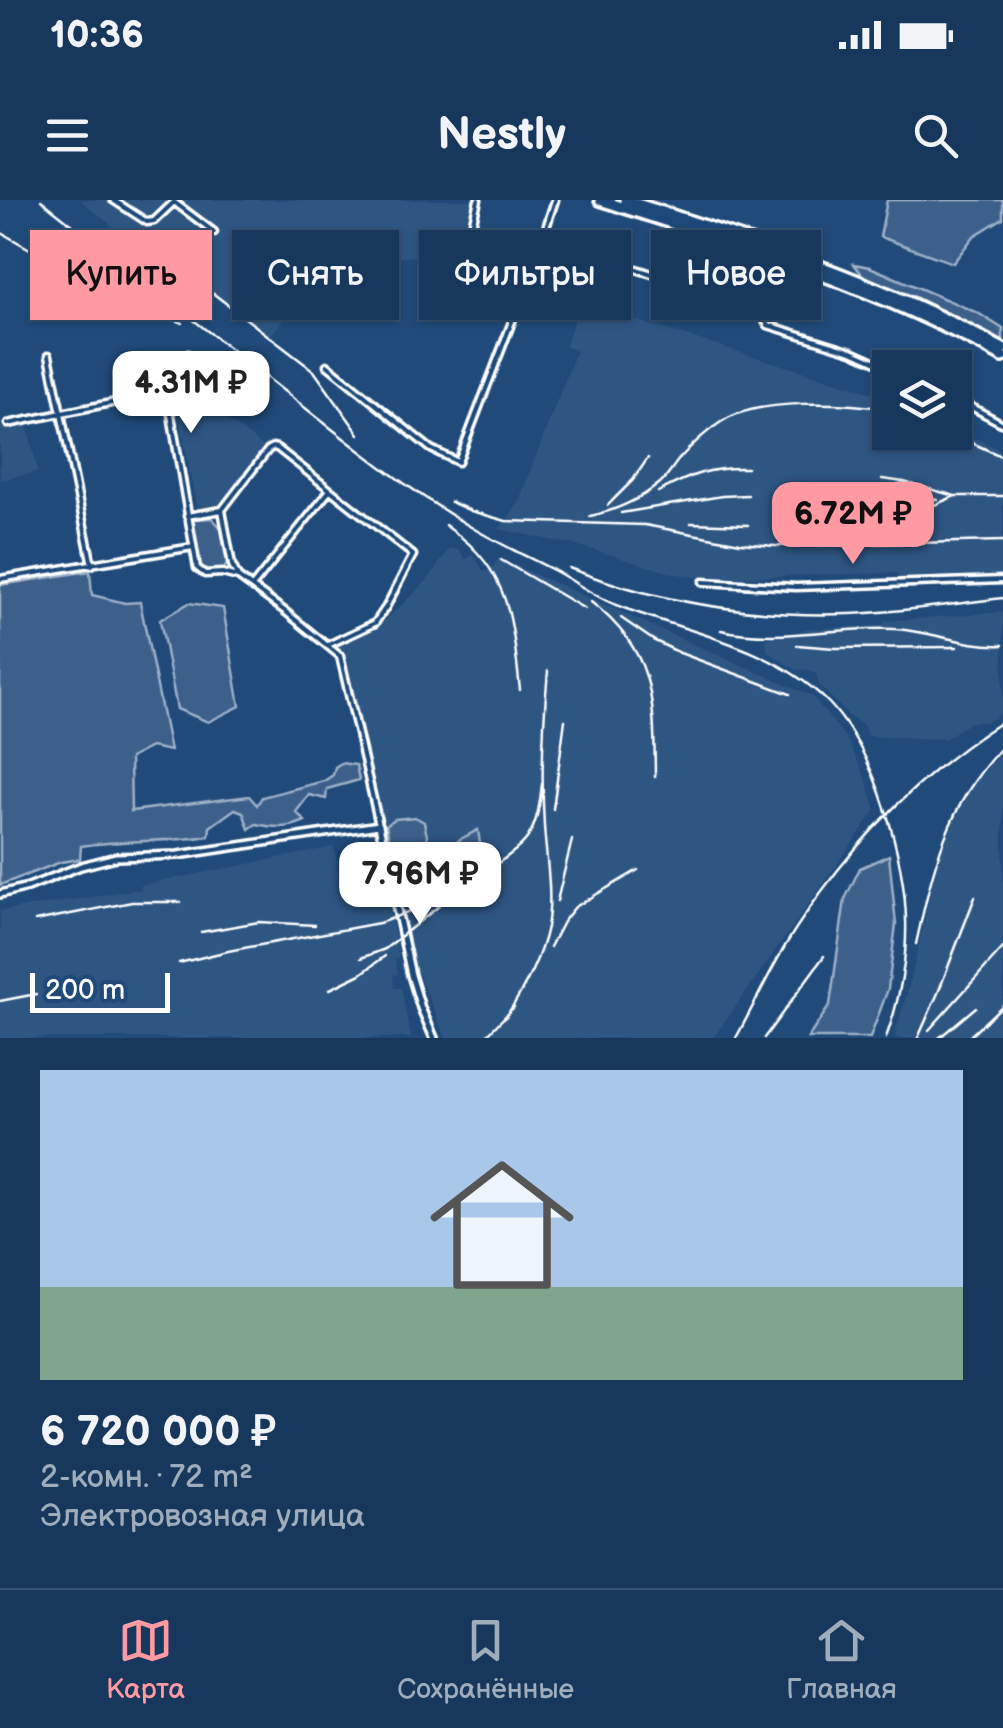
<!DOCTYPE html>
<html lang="ru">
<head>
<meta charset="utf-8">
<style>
  :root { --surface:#17385c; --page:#244365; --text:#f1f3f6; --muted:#9eacbb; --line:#365272; --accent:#ff9aa2 }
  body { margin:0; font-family:"Balsamiq Sans",sans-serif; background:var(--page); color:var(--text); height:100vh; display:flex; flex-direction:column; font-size:38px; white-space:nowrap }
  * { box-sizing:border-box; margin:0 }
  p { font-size:32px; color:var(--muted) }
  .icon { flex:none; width:55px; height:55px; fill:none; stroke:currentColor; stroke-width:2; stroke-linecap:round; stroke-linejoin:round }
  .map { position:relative; height:838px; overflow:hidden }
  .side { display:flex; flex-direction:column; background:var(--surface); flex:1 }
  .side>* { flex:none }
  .guide { position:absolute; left:30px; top:30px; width:945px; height:90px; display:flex; gap:20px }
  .controls { position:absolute; left:872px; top:150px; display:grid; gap:20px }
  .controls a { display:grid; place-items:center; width:100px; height:100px; border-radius:0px; background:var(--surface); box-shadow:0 2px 8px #0004,0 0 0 2px var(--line); font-size:50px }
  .scale { position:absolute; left:30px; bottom:25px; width:140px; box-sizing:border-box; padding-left:10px; border:5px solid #fff; border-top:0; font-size:28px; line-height:35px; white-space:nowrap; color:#fff; -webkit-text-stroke:8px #1f4a7a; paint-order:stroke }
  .price { position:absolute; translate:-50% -85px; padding:0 22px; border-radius:20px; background:#fff; color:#222; font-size:32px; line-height:65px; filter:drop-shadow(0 2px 5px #0008) }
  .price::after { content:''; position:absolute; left:50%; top:60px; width:30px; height:22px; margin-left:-15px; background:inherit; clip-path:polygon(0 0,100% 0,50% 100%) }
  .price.current { background:var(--accent); color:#111 }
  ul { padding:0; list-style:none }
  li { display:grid; align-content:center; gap:20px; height:530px; padding:0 40px }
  li span { display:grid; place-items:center; height:310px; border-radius:0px; color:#555 }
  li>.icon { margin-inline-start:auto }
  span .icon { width:180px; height:180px; fill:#fffc; stroke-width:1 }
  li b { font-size:42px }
  .pill { padding:0 35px; border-radius:0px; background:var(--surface); box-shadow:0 2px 8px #0004,0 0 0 2px var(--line); font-size:35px; line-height:90px }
  .pill.current { background:var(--accent); color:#111 }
  .status { display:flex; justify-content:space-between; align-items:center; height:70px; padding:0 50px; background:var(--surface); direction:ltr }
  .status svg { height:28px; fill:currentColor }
  header { display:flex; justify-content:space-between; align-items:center; height:130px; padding:0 40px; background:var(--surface); font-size:45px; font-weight:600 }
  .tabs { display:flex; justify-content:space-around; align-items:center; height:140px; border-top:2px solid var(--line); background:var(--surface); font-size:28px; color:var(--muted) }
  .tabs a { display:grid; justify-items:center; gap:5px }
  .tabs .current { color:var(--accent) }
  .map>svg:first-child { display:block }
  .built { fill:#2e5683 }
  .green { fill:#3c618b; stroke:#9eb0c5; stroke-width:2.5 }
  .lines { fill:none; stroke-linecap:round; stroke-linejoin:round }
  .minor-casing { stroke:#fff; stroke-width:11 }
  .tertiary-casing { stroke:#fff; stroke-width:12 }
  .trunk-casing { stroke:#fff; stroke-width:16 }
  .minor { stroke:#1f4a7a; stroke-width:4 }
  .tertiary { stroke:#1f4a7a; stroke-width:5 }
  .trunk { stroke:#1f4a7a; stroke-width:9 }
  .rail { stroke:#fff; stroke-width:2.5 }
</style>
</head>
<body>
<div class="status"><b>10:36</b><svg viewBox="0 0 49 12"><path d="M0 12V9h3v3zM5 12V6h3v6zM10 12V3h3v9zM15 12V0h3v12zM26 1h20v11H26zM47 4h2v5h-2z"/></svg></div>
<header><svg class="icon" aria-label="menu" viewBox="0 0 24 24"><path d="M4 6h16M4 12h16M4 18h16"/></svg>Nestly<svg class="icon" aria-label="search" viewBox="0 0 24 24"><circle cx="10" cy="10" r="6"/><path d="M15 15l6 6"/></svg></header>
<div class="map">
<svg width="1003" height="838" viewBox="0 0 1003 838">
  <rect width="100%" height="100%" fill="#1f4a7a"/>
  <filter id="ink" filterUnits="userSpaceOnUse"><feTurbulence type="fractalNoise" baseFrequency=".01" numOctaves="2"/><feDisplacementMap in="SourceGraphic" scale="20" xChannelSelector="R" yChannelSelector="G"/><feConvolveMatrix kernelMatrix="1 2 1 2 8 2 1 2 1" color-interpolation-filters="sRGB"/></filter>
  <g filter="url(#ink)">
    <path class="built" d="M80,0H473L460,51L446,55L345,59L327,64L271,135L127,38Z
      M581,101L634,120L861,189L890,201V232H955V230L1003,251V376L899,378L897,373L702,378L671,373L587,348L499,329L517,306L576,151L565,146Z
      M214,209L265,248L220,304L197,309L179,215Z
      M0,222L7,229L27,225L38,272L0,280Z
      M450,348L459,350L466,360L473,354L484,372L493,367L498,358L812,496L846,538L865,576L876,610L713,838H446L411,757L384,632L336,443L380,425L427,381Z
      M1003,412V511L994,519L985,522H970L945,539L868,536L863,525L850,517L819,485L816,474L806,469L796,470L767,451L766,439L796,434L803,429L883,425L885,421Z
      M1003,549V838H894L912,775L939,654L956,615L974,584Z
      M334,647L339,673L380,665L399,756L395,760L398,774L393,775L394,788H401L411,838H0V711L141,689V685Z"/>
    <path class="green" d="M887,0H1003V18L974,36L953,63L880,37Z
      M854,64L870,67L978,113L1003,129V144L915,97L865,78Z
      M212,318L221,328L227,364L224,369L205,371L199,365L191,324L195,319Z
      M90,371L92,395L125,403L140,402L170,551L151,547L130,558L131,611L249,596L257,605L262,597L324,581L333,575L335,567L341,563L356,565L359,580L327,589L326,599L309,595L296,612L305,621C287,629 275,628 256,624L249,629L243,612L235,609L210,627L209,636C166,643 123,639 81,646L80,659L61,662L0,685V385Z
      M189,403L223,408L240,506L208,522L177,509L160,420Z
      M415,617L424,622L430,650L414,677L400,686L386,625L395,619Z
      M478,630L482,657L432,685L425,686L459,640Z
      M889,655L896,724L888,789L870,838H808L830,805L845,699L860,668Z"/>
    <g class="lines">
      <g class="minor-casing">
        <path id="minor" d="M113,0L147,22L154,21L174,2L214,32
          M555,0L543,37L551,42L766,110L764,119L768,125L852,151L890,168
          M188,154L170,180L167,191L197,368L205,374L222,373L238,377L286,412L340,456L379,625
          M49,155L92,365
          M327,165L431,249L458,262L526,85L524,82L464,60L478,0
          M955,198L1003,224
          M8,224L165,192
          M222,310L268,250L273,247L277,248L413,355L386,407L375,423L328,445
          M187,316L222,310L232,365L238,377
          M0,379L193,347
          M703,382L796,387L1003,380
          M252,387L330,290"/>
      </g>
      <g class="tertiary-casing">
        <path id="tertiary" d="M0,694L28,687L81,666L116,657L178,655L379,625L411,775L421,808L434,838"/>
      </g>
      <g class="trunk-casing">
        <path id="trunk" d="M600,0C737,44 876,87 1003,157
          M625,0C754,41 884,83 1003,149"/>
      </g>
      <use href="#minor" class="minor"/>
      <use href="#tertiary" class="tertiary"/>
      <use href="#trunk" class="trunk"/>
      <path class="rail" d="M41,0C121,63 200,125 280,188C343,238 406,289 476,330C502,345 530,358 557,372C577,383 595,397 616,405C688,433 772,445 828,502C856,532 873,570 885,608C911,690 915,756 886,838
        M0,32L88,82L182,123
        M184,71L314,171L359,234
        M948,232L1003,257
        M882,279L904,282L955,296H1003
        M658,292C691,275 709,267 747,268
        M882,300L937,299
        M451,302L471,311L506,321L645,325L740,343L775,346L1003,341
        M608,305L633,280L648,258
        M621,313L722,296L748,295
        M590,316C615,311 641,299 660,283C668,276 673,266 680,258C691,246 707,231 721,222C758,197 846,203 890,209
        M691,323L748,325
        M445,325C455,333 467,340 475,350C513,389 514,439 520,490
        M892,327L907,317L955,296
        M501,360L585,409
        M569,368C658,403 755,417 849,414C901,412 952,404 1003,398
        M591,402C656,452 654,501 655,577
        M621,418L653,440L680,453L790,494
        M721,430C778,443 837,426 894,429C931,431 966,447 1003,445
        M797,445L835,448L957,447
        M553,609L565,520
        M557,701L572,640
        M35,721L132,702H181
        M201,732L259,722L315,725
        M916,744C933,667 947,604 1003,546
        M550,747L563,722L575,707L638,670
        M361,758L385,749L439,706
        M179,763L228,751L379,723C410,714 511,663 528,637C538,621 540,602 542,584
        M330,789L361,774L385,756
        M0,801L36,794
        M505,818C523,791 540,760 547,727C553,694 546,659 544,626C541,574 543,523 548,471
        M929,830L1003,748
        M484,838L514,807
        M736,838C758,798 777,755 803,718C855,640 923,572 1003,521
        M764,838L824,756
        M918,838L938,793L975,697
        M939,838L976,807
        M968,838L1003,805"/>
    </g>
  </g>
</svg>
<div class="controls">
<a><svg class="icon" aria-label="layers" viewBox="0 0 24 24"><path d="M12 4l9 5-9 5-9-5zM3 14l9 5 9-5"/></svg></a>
</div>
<div class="scale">200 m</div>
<b class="price" style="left:191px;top:236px">4.31M ₽</b>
<b class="price current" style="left:853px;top:367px">6.72M ₽</b>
<b class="price" style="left:420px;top:727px">7.96M ₽</b>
<div class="guide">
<a class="pill current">Купить</a>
<a class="pill">Снять</a>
<a class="pill">Фильтры</a>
<a class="pill">Новое</a>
</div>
</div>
<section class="side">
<ul>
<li><span style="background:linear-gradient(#a9c7e8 70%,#7fa58c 0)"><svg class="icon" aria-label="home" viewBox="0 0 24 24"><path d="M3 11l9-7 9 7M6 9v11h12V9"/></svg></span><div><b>6 720 000 ₽</b><p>2-комн. · 72 m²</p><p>Электровозная улица</p></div></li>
</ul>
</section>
<nav class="tabs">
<a class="current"><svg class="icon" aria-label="map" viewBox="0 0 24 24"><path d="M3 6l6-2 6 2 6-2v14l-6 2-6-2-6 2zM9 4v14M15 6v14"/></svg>Карта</a>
<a><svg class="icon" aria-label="saved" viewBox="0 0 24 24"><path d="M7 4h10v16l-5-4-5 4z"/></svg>Сохранённые</a>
<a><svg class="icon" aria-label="home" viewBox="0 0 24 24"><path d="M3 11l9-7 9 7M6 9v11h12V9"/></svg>Главная</a>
</nav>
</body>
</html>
